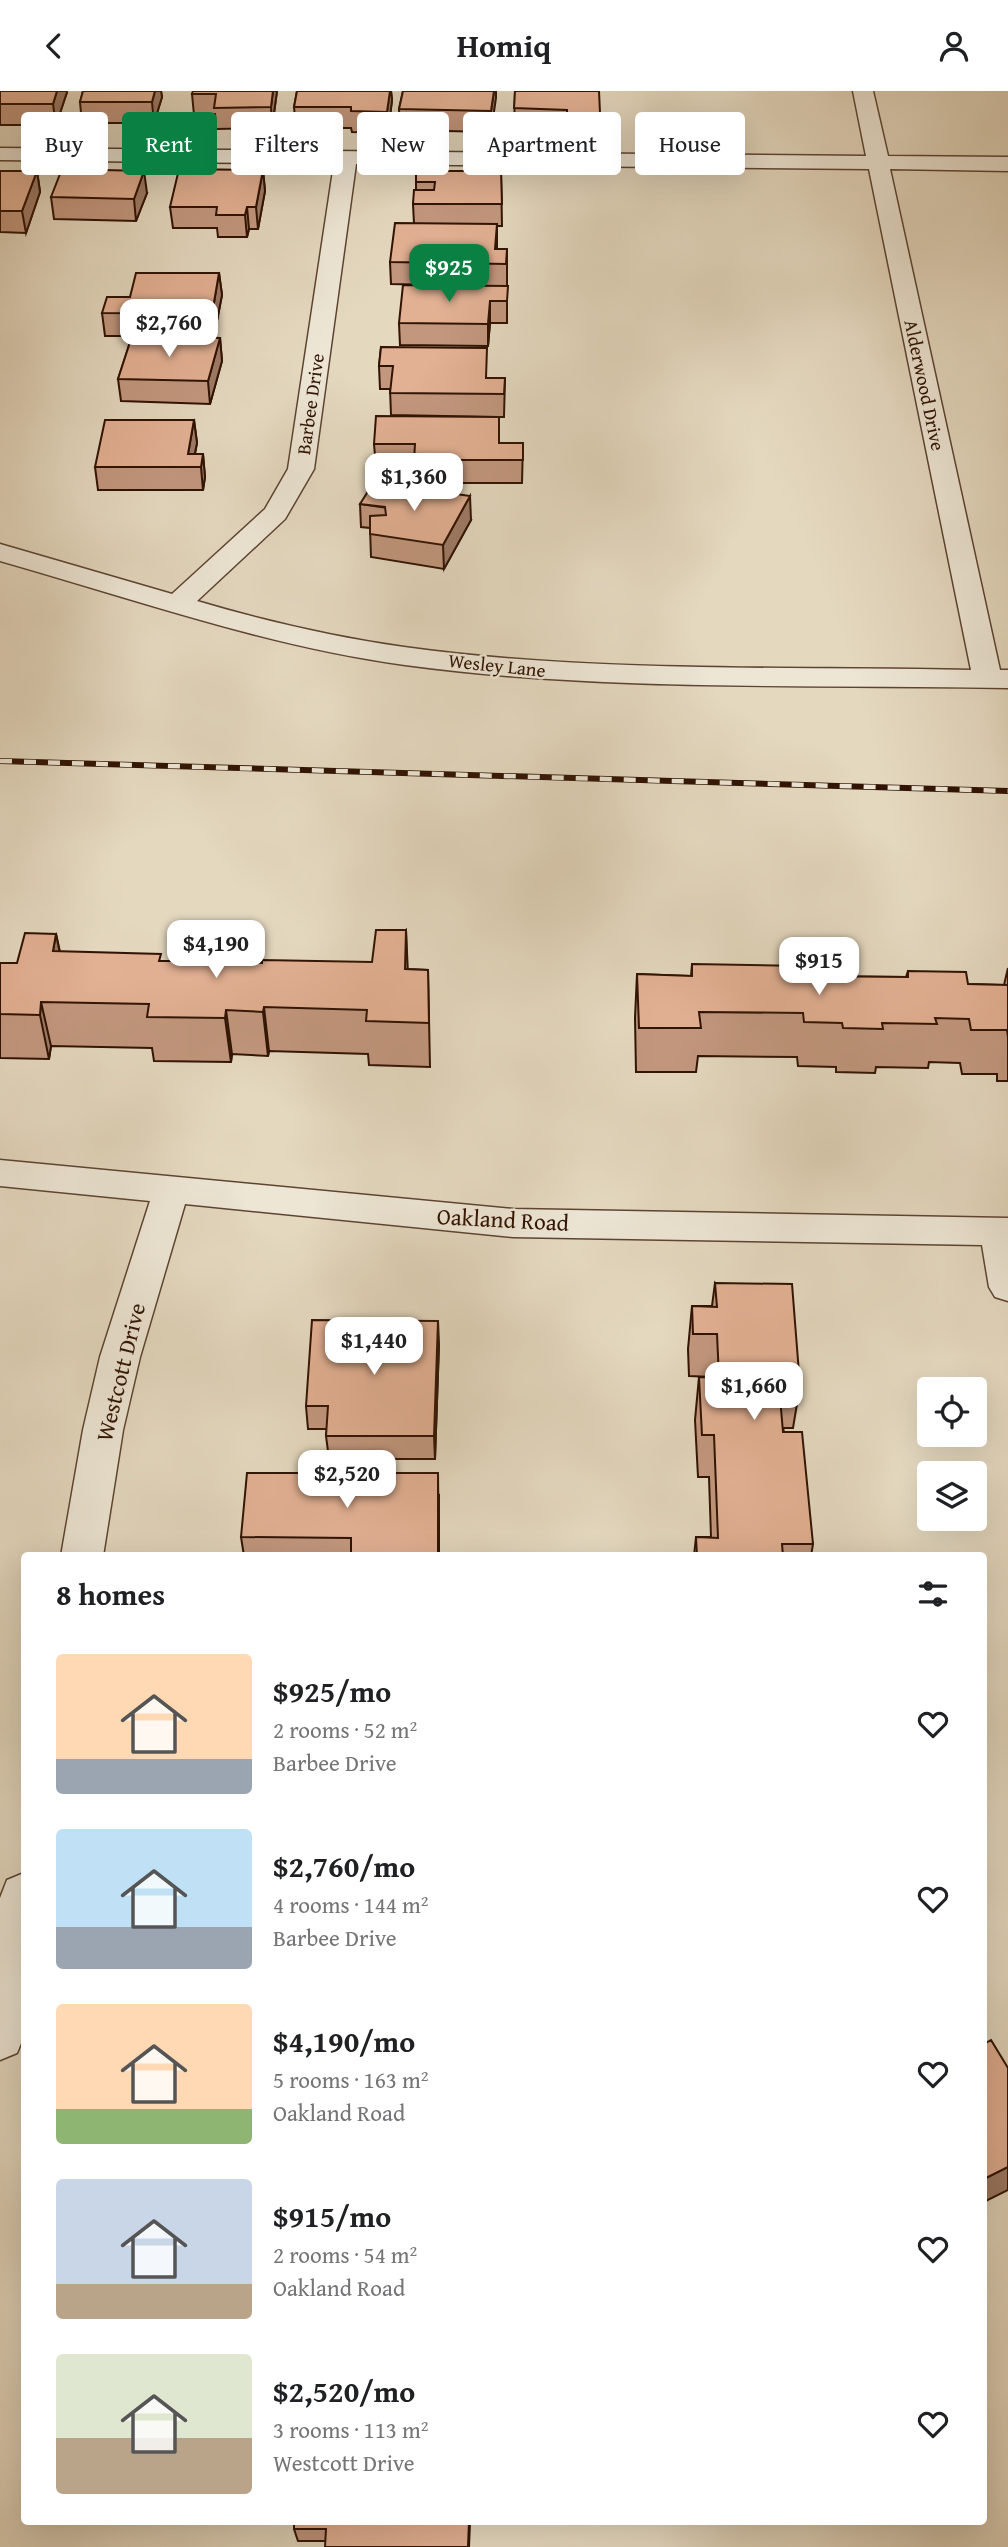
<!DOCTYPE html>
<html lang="en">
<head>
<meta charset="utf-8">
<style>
  :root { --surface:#fff; --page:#f6f6f6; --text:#202124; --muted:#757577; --accent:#0b8043 }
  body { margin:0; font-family:"Gentium Book Plus",serif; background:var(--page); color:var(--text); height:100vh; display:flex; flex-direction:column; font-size:26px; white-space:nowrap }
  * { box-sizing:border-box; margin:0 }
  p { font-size:23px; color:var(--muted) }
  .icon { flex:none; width:38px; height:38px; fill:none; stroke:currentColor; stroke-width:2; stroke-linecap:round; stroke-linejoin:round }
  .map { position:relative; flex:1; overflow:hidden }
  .panel { position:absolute; left:21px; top:1461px; width:966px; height:973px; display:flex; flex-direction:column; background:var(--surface); border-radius:7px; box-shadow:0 7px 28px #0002 }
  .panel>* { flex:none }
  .hud { position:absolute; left:21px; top:21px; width:966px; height:63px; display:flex; gap:14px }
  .controls { position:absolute; left:917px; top:1286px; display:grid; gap:14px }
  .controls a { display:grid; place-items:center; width:70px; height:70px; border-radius:7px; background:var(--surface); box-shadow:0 7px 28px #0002; font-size:35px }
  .price { position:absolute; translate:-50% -60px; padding:0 16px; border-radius:14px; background:#fff; color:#222; font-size:23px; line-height:46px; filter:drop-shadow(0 2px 4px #0008) }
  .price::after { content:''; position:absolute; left:50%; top:42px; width:21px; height:16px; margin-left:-10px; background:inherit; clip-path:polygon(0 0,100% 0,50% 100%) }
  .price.active { background:var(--accent); color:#fff }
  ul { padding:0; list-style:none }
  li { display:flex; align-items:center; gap:21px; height:175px; padding:0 35px }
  li span { display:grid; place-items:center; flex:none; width:196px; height:140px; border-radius:7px; color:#555 }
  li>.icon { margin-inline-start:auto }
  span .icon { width:84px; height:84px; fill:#fffc; stroke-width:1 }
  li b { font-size:30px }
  h2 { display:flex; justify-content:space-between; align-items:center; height:84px; padding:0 35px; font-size:30px }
  .tag { padding:0 24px; border-radius:7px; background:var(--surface); box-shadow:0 7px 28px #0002; font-size:24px; line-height:63px }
  .tag.active { background:var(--accent); color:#fff }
  header { display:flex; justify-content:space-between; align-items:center; height:91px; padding:0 35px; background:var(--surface); font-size:32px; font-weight:700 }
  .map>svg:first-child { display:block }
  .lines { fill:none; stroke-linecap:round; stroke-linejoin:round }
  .minor-casing { stroke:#5d4432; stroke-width:3 }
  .minor { fill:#ede6d5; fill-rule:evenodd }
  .rail-casing { stroke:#301303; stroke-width:6 }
  .rail { stroke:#ede6d5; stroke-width:4.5; stroke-dasharray:12; stroke-linecap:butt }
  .wall { fill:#c2977e; stroke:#301303; stroke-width:2 }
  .shaded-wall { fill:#9e7b67; stroke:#301303; stroke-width:2 }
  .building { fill:#e2b093; stroke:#301303; stroke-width:2 }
  .labels { text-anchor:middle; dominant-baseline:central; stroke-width:5; stroke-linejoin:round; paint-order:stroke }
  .far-street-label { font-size:19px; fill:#301303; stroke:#ede6d5 }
  .street-label { font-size:23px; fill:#301303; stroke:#ede6d5 }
</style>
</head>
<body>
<header><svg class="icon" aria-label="back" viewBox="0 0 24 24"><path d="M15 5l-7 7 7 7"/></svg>Homiq<svg class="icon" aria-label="person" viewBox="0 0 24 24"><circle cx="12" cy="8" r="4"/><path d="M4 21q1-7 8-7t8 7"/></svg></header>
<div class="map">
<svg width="1008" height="2456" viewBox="0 0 1008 2456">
  <rect width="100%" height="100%" fill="#e4d8bf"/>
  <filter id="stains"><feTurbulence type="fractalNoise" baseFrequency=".00286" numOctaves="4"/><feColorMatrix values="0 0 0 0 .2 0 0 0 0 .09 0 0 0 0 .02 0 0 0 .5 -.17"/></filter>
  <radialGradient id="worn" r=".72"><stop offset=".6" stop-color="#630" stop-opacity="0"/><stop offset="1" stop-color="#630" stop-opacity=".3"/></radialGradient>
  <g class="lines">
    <g class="minor-casing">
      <path id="minor" d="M853,0H873L888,65L1008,66V80L890,78L1000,579H1008V597C807,593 604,601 405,574C266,555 134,508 0,470V453L172,503L265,418L288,378L334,73L0,69V57L866,65ZM356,73L869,78L971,579C782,575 592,582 404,556C334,546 265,530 197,510L285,428L314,378Z
        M0,1069L513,1118L1008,1127V1210L995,1206L989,1196L982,1154L513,1146L185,1113L140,1266L123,1339L103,1465H61L83,1339L100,1266L150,1110L0,1095Z
        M24,1782V1945L17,1962L0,1969V1807L7,1789Z"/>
    </g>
    <use href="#minor" class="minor"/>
    <g class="rail-casing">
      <path id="rail" d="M0,670L1008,700"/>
    </g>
    <use href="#rail" class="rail"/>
  </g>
  <path class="wall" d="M0,0H67V1L56,34H0Z
    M83,0H161L162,6L154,32H82L80,11Z
    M277,0L272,37L216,38L215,23L194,24L192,3Z
    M297,0H391L392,9L388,42L352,41L351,37H296L294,16Z
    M403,0H496L491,41L400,39L399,18Z
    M515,0L600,22L599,43H567V40L514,38Z
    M263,79L265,100L258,138H249L247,146H218L217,137H173L170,116Z
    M0,80H37L40,101L26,142L0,141Z
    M501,80L502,135H497V158H507V232H490L488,255L400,254L399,232L477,195L391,193L390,171L414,133L413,113L416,99V91Z
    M147,102L136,130L54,128L51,106Z
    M219,182L222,204L214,245H135L220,247L222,270L210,313L121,310L118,288L132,245H105L102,222L130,206Z
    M381,256L487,287H505L504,326H499V352H523L522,392H415L414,376H376L374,353L495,326L391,324L390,298H380L379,275Z
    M194,329L197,352L195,363H203L205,386L203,399H98L95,376Z
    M360,413L471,429L444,478L371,466L370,437L361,436Z
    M406,839L407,878L428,879L430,976L369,974L368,963L269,960L268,965L232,963L231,971L154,970L152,957L51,955L49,968L0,967V872H17L56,843L60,861L162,870L262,872L372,871Z
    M692,873L804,885L906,886L908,880L968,893L1004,894L1008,877V990H997V983H962L960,972L929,971L928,977L876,976L875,982L836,981V976L798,975L797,966L698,965L696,981H636L635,927L637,883L691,885Z
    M715,1192L800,1295L793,1337H783L813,1453L811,1465H694L696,1446H711L709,1386H698L695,1329L699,1286L712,1287V1286L689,1285L688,1258L692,1215H712Z
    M439,1253L435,1368H329L326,1345L327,1338H308L306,1315Z
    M439,1404V1465H244L241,1446Z
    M294,2431H470L469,2456L325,2450H298L294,2438Z"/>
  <path class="shaded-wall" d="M57,0H67V1L56,34L53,13Z
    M155,0H161L162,6L154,32L152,11Z
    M273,0H277L272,37L271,16Z
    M390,0H391L392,9L388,42L387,21Z
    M494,0H496V7L491,41V20Z
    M263,79L265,100L258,138L256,116Z
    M37,80L40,101L26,142L22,120Z
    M144,80L147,102L136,130L134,108Z
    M247,116L249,138L247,146L245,124Z
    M219,182L222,204L214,245L212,223Z
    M490,210V232L488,255V233Z
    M220,247L222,270L210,313L208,290Z
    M194,329L197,352L192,376L188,363Z
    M203,363L205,386L203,399L201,376Z
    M470,405L471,429L444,478L443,454Z
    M248,836L253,880L243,871Z
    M406,839L408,883L405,878Z
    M56,843L65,887L53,860Z
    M41,911L51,955L49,968L40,924Z
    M264,916L269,960L268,965L263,921Z
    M226,919L232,963L231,971L225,927Z
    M438,1230L439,1253L435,1368L434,1345Z
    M438,1382L439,1465H438Z
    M1008,2076V2099L984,2111V2088Z"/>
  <path class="building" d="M0,0H57L53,13H0Z
    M83,0H155L152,11H80Z
    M193,0H273L271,16L214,17L216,3H192Z
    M297,0H390L387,21L351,20V16H294Z
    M403,0H494L491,20L399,18Z
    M515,0H599L600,22H567V19L514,17Z
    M62,78L144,80L134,108L51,106Z
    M179,78L263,79L256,116H247L245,124H216L217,116H170Z
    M0,80H37L22,120H0Z
    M416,80H501L502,113H413L414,99H434L435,91H416Z
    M395,132L497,133L495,158H507L506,173L390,171Z
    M136,182H219L212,223L102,222L107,206H130Z
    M403,194L508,195L507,210H490L488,233L399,232Z
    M132,245L220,247L208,290L118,288Z
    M381,256L487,257L486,287H505L504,303L390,302L393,275H379Z
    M376,325L499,326V352H523V369H414L415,353H374Z
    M105,329H194L188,363H203L201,376H95Z
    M374,391L470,405L443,454L370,443V425L386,424L385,416L360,413Z
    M187,835L248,836L243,871L262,872V869L372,871L376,839H406L405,878L428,879L429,932L366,930L367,919L264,916L263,921L226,919L225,927L147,926L149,913L41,911L40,924L0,923V872H17L25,842L56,843L53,860L161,863L159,870H181Z
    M692,873L802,875L804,885L908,886V880L966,881L968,893L1008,894V946L1007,939H971L969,928L935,927L937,933L882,932L883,938L843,937L842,932L804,931L803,922L699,921L701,937H639L637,883L692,885Z
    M715,1192L792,1193L800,1295H779L783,1341H802L813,1453H782L783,1465H697L696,1446L718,1447L714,1344H702L699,1286L719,1287L717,1243H693L692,1215L717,1216Z
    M312,1229L438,1230L434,1345H326L328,1315H306Z
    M247,1382H438V1465H351V1447L241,1446Z
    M991,1949L1008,1977V2076L984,2088V1953Z
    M294,2431H469L468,2456H325L326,2438H294Z"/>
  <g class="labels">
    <g class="far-street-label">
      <text transform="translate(925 294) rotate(78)">Alderwood Drive</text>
      <text transform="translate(310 313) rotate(-82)">Barbee Drive</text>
      <text transform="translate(497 574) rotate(6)">Wesley Lane</text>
    </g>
    <g class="street-label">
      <text transform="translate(503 1128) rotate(3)">Oakland Road</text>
      <text transform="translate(120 1281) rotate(-76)">Westcott Drive</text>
    </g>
  </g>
  <rect width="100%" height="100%" filter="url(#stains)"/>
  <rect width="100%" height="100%" fill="url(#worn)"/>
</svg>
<div class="controls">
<a><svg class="icon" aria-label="locate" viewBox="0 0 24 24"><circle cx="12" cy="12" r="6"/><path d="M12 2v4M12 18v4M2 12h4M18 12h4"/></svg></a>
<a><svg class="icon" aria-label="layers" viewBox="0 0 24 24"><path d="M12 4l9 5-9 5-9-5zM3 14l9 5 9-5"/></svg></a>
</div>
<b class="price active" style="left:449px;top:213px">$925</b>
<b class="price" style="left:169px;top:268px">$2,760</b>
<b class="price" style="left:414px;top:422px">$1,360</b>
<b class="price" style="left:216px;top:889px">$4,190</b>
<b class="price" style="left:819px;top:906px">$915</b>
<b class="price" style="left:374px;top:1286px">$1,440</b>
<b class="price" style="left:754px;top:1331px">$1,660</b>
<b class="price" style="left:347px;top:1419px">$2,520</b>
<div class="hud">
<a class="tag">Buy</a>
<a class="tag active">Rent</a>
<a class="tag">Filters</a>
<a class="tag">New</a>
<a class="tag">Apartment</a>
<a class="tag">House</a>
</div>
<section class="panel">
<h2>8 homes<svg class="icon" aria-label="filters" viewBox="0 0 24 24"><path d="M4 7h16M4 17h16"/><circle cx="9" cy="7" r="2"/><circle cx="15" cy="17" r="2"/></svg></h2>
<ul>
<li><span style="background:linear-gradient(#ffd9b3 75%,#9aa5b1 0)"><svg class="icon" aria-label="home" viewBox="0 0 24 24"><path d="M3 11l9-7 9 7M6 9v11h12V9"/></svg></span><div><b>$925/mo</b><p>2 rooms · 52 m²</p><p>Barbee Drive</p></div><svg class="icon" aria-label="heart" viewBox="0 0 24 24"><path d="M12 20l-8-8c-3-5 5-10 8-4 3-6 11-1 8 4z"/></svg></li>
<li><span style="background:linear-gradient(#bfe0f5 70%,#9aa5b1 0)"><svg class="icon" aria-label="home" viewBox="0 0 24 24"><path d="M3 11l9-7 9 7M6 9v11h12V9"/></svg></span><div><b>$2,760/mo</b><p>4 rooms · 144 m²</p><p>Barbee Drive</p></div><svg class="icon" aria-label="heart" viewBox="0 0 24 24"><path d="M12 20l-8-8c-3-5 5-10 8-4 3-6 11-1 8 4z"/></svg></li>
<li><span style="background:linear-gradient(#ffd9b3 75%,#8fb573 0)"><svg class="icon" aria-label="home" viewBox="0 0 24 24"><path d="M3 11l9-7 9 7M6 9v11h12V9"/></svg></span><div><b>$4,190/mo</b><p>5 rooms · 163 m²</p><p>Oakland Road</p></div><svg class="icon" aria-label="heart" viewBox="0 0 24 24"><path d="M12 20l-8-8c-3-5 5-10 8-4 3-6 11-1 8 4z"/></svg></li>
<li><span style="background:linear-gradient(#c9d6e8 75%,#b9a48a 0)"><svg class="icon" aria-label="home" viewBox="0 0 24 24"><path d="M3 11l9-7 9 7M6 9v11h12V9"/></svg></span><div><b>$915/mo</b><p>2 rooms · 54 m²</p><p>Oakland Road</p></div><svg class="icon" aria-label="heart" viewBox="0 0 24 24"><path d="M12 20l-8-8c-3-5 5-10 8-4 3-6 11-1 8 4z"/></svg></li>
<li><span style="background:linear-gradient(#dfe7d0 60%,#b9a48a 0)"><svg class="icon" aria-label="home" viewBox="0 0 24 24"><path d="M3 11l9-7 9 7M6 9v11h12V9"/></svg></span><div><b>$2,520/mo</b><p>3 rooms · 113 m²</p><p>Westcott Drive</p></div><svg class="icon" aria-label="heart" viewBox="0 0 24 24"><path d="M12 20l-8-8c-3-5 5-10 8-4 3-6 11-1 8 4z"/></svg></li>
</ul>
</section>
</div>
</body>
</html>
